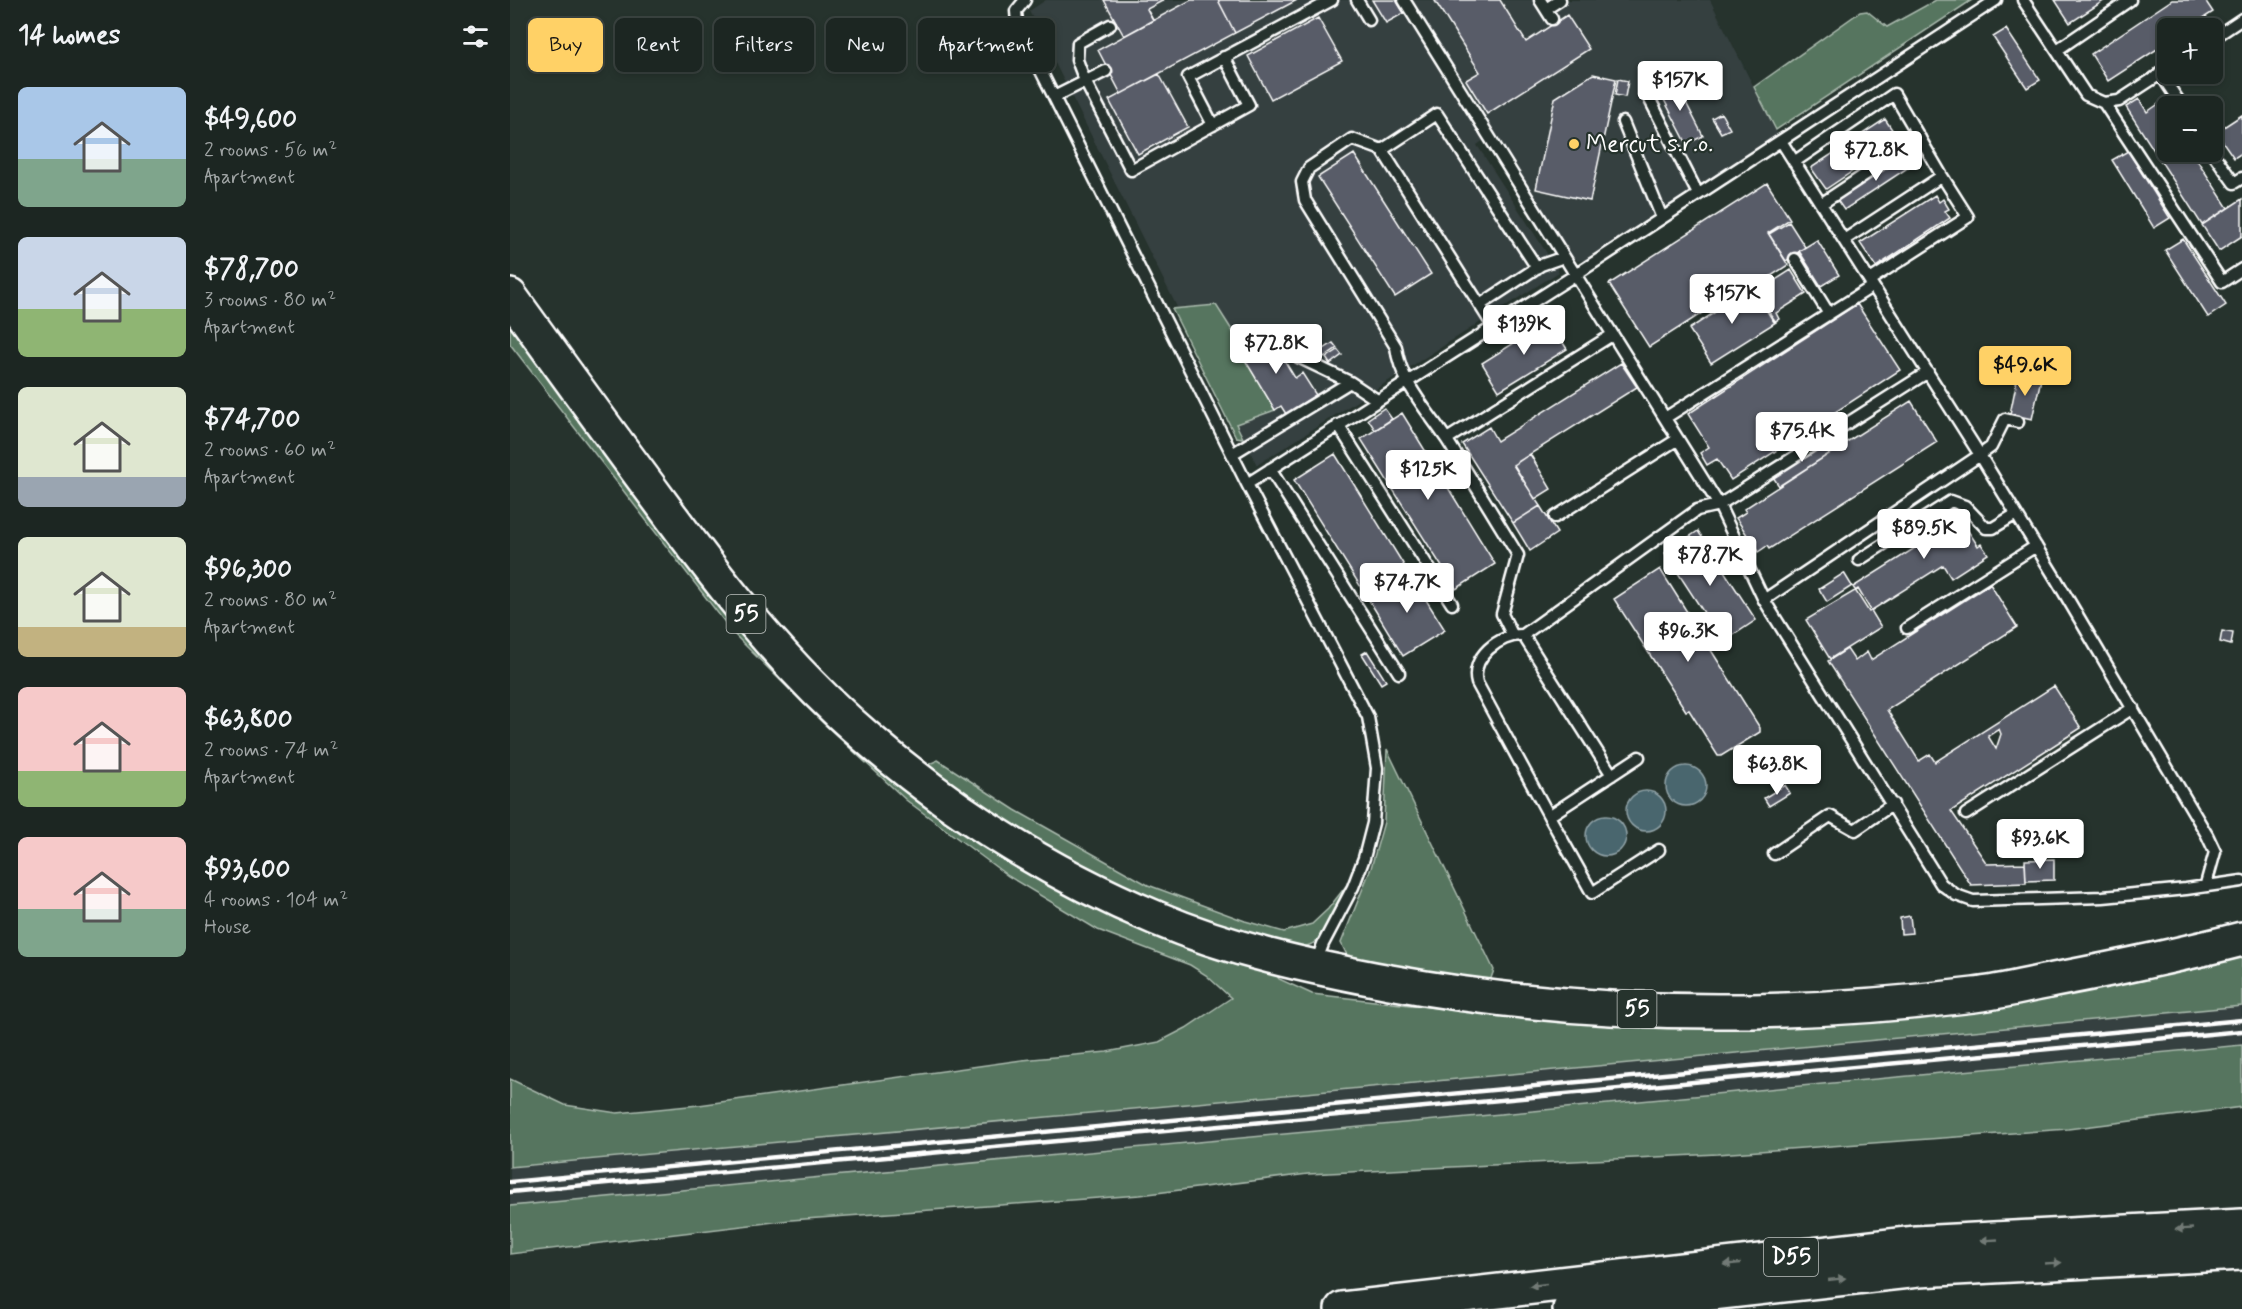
<!DOCTYPE html>
<html lang="en">
<head>
<meta charset="utf-8">
<style>
  :root { --surface:#1c2622; --page:#252e2a; --text:#f1f3f6; --muted:#a0a5a5; --line:#3a4340; --accent:#ffd166 }
  body { margin:0; font-family:Mynerve,sans-serif; background:var(--page); color:var(--text); height:100vh; display:flex; flex-direction:column; font-size:22px; white-space:nowrap }
  * { box-sizing:border-box; margin:0 }
  p { font-size:20px; color:var(--muted) }
  .icon { flex:none; width:33px; height:33px; fill:none; stroke:currentColor; stroke-width:2; stroke-linecap:round; stroke-linejoin:round }
  .map { position:relative; flex:1; overflow:hidden }
  .panel { display:flex; flex-direction:column; background:var(--surface); width:510px }
  .panel>* { flex:none }
  .banner { position:absolute; left:18px; top:18px; width:570px; height:54px; display:flex; gap:12px }
  .tools { position:absolute; left:1647px; top:18px; display:grid; gap:12px }
  .tools a { display:grid; place-items:center; width:66px; height:66px; border-radius:9px; background:var(--surface); box-shadow:0 3px 9px #0003,0 0 0 2px var(--line); font-size:30px }
  .price { position:absolute; translate:-50% -51px; padding:0 14px; border-radius:6px; background:#fff; color:#222; font-size:20px; line-height:39px; filter:drop-shadow(0 2px 3px #0008) }
  .price::after { content:''; position:absolute; left:50%; top:36px; width:18px; height:14px; margin-left:-9px; background:inherit; clip-path:polygon(0 0,100% 0,50% 100%) }
  .price.current { background:var(--accent); color:#111 }
  ul { padding:0; list-style:none }
  li { display:flex; align-items:center; gap:18px; height:150px; padding:0 18px }
  li span { display:grid; place-items:center; flex:none; width:168px; height:120px; border-radius:9px; color:#555 }
  li>.icon { margin-inline-start:auto }
  span .icon { width:72px; height:72px; fill:#fffc; stroke-width:1 }
  li b { font-size:26px }
  h2 { display:flex; justify-content:space-between; align-items:center; height:72px; padding:0 18px; font-size:26px }
  .tag { padding:0 21px; border-radius:9px; background:var(--surface); box-shadow:0 3px 9px #0003,0 0 0 2px var(--line); font-size:21px; line-height:54px }
  .tag.current { background:var(--accent); color:#111 }
  main { display:flex; flex:1; min-height:0 }
  .map>svg:first-child { display:block }
  .built { fill:#353f3f }
  .green { fill:#56755e; stroke:#aabaae; stroke-width:1.5 }
  .water { fill:#48666e; stroke:#91a3a8; stroke-width:1.5 }
  .building { fill:#595c68; stroke:#fff; stroke-width:1.5; fill-rule:evenodd }
  .lines { fill:none; stroke-linecap:round; stroke-linejoin:round }
  .service-casing { stroke:#fff; stroke-width:15 }
  .primary-casing { stroke:#fff; stroke-width:38 }
  .motorway-casing { stroke:#fff; stroke-width:38 }
  .service { stroke:#26332d; stroke-width:10 }
  .primary { stroke:#26332d; stroke-width:33 }
  .motorway { stroke:#26332d; stroke-width:33 }
  .rail { stroke:#fff; stroke-width:4.5 }
  .oneway { fill:#727a76 }
  .poi-dot { fill:#ffd166; stroke:#26332d; stroke-width:2 }
  .labels { text-anchor:middle; dominant-baseline:central; stroke-width:4.5; stroke-linejoin:round; paint-order:stroke }
  .shield { fill:#26332d; stroke:#bec2c0; stroke-width:1.5 }
  .shield-label { font-size:22px; font-weight:bold; fill:#fff }
  .poi-label { font-size:24px; fill:#fff; stroke:#26332d; text-anchor:start }
</style>
</head>
<body>
<main>
<section class="panel">
<h2>14 homes<svg class="icon" aria-label="filters" viewBox="0 0 24 24"><path d="M4 7h16M4 17h16"/><circle cx="9" cy="7" r="2"/><circle cx="15" cy="17" r="2"/></svg></h2>
<ul>
<li><span style="background:linear-gradient(#a9c7e8 60%,#7fa58c 0)"><svg class="icon" aria-label="home" viewBox="0 0 24 24"><path d="M3 11l9-7 9 7M6 9v11h12V9"/></svg></span><div><b>$49,600</b><p>2 rooms · 56 m²</p><p>Apartment</p></div></li>
<li><span style="background:linear-gradient(#c9d6e8 60%,#8fb573 0)"><svg class="icon" aria-label="home" viewBox="0 0 24 24"><path d="M3 11l9-7 9 7M6 9v11h12V9"/></svg></span><div><b>$78,700</b><p>3 rooms · 80 m²</p><p>Apartment</p></div></li>
<li><span style="background:linear-gradient(#dfe7d0 75%,#9aa5b1 0)"><svg class="icon" aria-label="home" viewBox="0 0 24 24"><path d="M3 11l9-7 9 7M6 9v11h12V9"/></svg></span><div><b>$74,700</b><p>2 rooms · 60 m²</p><p>Apartment</p></div></li>
<li><span style="background:linear-gradient(#dfe7d0 75%,#c2b280 0)"><svg class="icon" aria-label="home" viewBox="0 0 24 24"><path d="M3 11l9-7 9 7M6 9v11h12V9"/></svg></span><div><b>$96,300</b><p>2 rooms · 80 m²</p><p>Apartment</p></div></li>
<li><span style="background:linear-gradient(#f6c9c9 70%,#8fb573 0)"><svg class="icon" aria-label="home" viewBox="0 0 24 24"><path d="M3 11l9-7 9 7M6 9v11h12V9"/></svg></span><div><b>$63,800</b><p>2 rooms · 74 m²</p><p>Apartment</p></div></li>
<li><span style="background:linear-gradient(#f6c9c9 60%,#7fa58c 0)"><svg class="icon" aria-label="home" viewBox="0 0 24 24"><path d="M3 11l9-7 9 7M6 9v11h12V9"/></svg></span><div><b>$93,600</b><p>4 rooms · 104 m²</p><p>House</p></div></li>
</ul>
</section>
<div class="map">
<svg width="1732" height="1309" viewBox="0 0 1732 1309">
  <rect width="100%" height="100%" fill="#26332d"/>
  <filter id="ink" filterUnits="userSpaceOnUse"><feTurbulence type="fractalNoise" baseFrequency=".0167" numOctaves="2"/><feDisplacementMap in="SourceGraphic" scale="12" xChannelSelector="R" yChannelSelector="G"/><feConvolveMatrix kernelMatrix="1 2 1 2 8 2 1 2 1" color-interpolation-filters="sRGB"/></filter>
  <g filter="url(#ink)">
    <path class="built" d="M536,0H1200L1271,141L1147,212L1075,260L1068,261L1059,255L982,135L974,140L967,145L1049,272L747,465L726,424L728,349L732,347L706,305L667,307L519,11Z
      M1732,1006V1045L0,1206V1167Z"/>
    <path class="green" d="M1426,0H1462L1266,130L1244,87L1350,12L1357,11L1377,27Z
      M706,305L732,346L729,349L765,410L726,424L733,438L726,437L662,309Z
      M0,319L401,791L764,971L769,979L802,994L936,1009L1115,1024L1315,1023L1456,1013L1682,967L1732,953V1006L0,1167V1079L55,1105L107,1113L189,1105L512,1060L597,1052L649,1042L676,1028L721,998L696,975L680,965L588,930L498,876L396,800L313,723L224,634L0,344Z
      M877,749L984,970L980,981L839,959L831,943L861,868L874,822Z
      M428,760L505,810L638,885L735,921L774,932L802,924L818,909L836,886C828,904 818,940 797,946C766,955 610,884 575,866C541,849 507,830 476,810C455,797 436,780 417,765Z
      M1732,1045V1107L1558,1129L1207,1154L798,1174L630,1195L281,1220L0,1254V1206Z"/>
    <path class="water" d="M1156 786a20 20 0 1 1 40 0a20 20 0 1 1-40 0Z
      M1116 811a20 20 0 1 1 40 0a20 20 0 1 1-40 0Z
      M1076 836a20 20 0 1 1 40 0a20 20 0 1 1-40 0Z"/>
    <path class="building" d="M594,0H654L637,9L643,20L614,36Z
      M681,0H708L725,33L611,94L588,50Z
      M708,0H787L725,33Z
      M862,0H886L894,13L876,23Z
      M927,0H990L1016,42L1057,15L1079,49L977,114L956,80L970,72L925,1Z
      M1545,0H1595L1560,23Z
      M1662,0H1695L1703,12L1678,28H1658V42L1598,81L1581,54Z
      M808,18L832,61L761,99L738,56Z
      M1496,29L1530,80L1517,88L1483,37Z
      M649,74L678,127L628,154L599,100Z
      M1083,74L1106,79L1080,201L1026,189L1045,98Z
      M1108,79L1118,81L1115,97L1105,95Z
      M1164,79L1193,136L1177,144L1148,88Z
      M1629,99L1637,112L1650,103L1658,114V152H1682L1718,208L1692,225L1616,107Z
      M1211,113L1220,129L1211,133L1202,118Z
      M1732,115V153L1724,158L1706,132Z
      M1375,119L1389,140L1316,189L1301,168Z
      M1618,151L1660,218L1644,228L1602,160Z
      M1399,153L1405,163L1334,210L1327,200Z
      M844,154L921,274L885,297L808,177Z
      M1257,183L1280,219L1258,233L1278,265L1247,285L1250,290L1281,270L1296,294L1266,313L1269,319L1264,322L1242,288L1245,286L1242,281L1139,347L1099,284Z
      M1425,195L1429,202L1433,199L1439,209L1435,211L1440,218L1366,267L1350,243Z
      M1732,199V236L1709,251L1692,225Z
      M1279,222L1295,247L1276,261L1259,234Z
      M1673,239L1716,305L1698,317L1655,250Z
      M1307,240L1329,275L1311,286L1289,251Z
      M1242,288L1266,322L1201,363L1179,329Z
      M1347,304L1390,370L1221,480L1207,459L1197,465L1190,453L1199,447L1178,414Z
      M1039,321L1057,349L989,391L972,363Z
      M757,332L785,378L792,373L806,395L776,414L771,406L765,410L729,350Z
      M823,343L827,348L814,357L811,351Z
      M828,350L832,355L820,364L816,358Z
      M1111,363L1127,387L1003,465L1030,506L1003,523L952,444L979,427L987,441Z
      M1508,375L1531,379L1522,419L1500,414Z
      M1401,401L1427,442L1259,549L1257,546L1248,552L1226,518L1236,512L1234,509L1322,452L1313,439L1324,432L1332,445Z
      M874,408L882,419L865,430L858,419Z
      M892,413L985,564L946,589L851,439Z
      M1314,440L1322,452L1269,486L1261,474Z
      M825,454L900,575L859,600L784,480Z
      M1020,454L1041,489L1025,499L1004,465Z
      M1030,506L1047,533L1020,551L1003,523Z
      M1443,508L1468,546L1471,544L1478,554L1441,578L1433,565L1359,612L1343,587L1405,548L1398,538Z
      M1188,531L1246,620L1213,642L1155,553Z
      M1150,569L1250,728V732L1211,756H1208L1179,710L1176,711L1104,599Z
      M910,572L914,578L906,584L935,630L893,656L859,600L900,575L901,577Z
      M1334,573L1342,586L1317,602L1309,589Z
      M1480,584L1507,627L1377,710L1409,761L1420,754L1425,762L1544,686L1571,728L1441,811L1477,864L1515,863L1516,883L1461,885L1318,661L1337,649L1345,661L1357,652L1361,660ZM1489,729L1491,734L1486,749L1478,736Z
      M1348,589L1371,627L1320,659L1296,620Z
      M1712,631L1723,633L1721,645L1710,642Z
      M857,651L876,681L871,684L852,654Z
      M1275,785L1280,793L1259,806L1254,798Z
      M1544,859V880L1516,881L1515,860Z
      M1400,916L1402,933L1391,934L1390,918Z"/>
    <g class="lines">
      <g class="service-casing">
        <path id="service" d="M515,0L506,11L507,23L737,484L858,717L867,768L863,823L854,858L843,887L813,944L805,965
          M847,0L859,20
          M894,0L1209,505L1254,600L1431,884L1446,895L1463,901L1593,897L1676,889L1732,881
          M1030,0L1042,19
          M1513,0L1576,95L1594,103L1609,101L1658,69
          M1036,9L1050,0
          M600,25L568,43L567,60L575,81L621,170L739,105L714,57
          M1702,39L1732,19
          M1547,50L1620,0
          M1650,73L1672,106
          M1159,75L1138,88L1137,94L1188,194
          M544,97L596,71
          M1594,103L1712,282L1732,269
          M1113,122L1152,218
          M703,125L678,77L822,0
          M872,150L927,114L1027,268
          M1702,152L1724,183L1732,178
          M1284,162L1384,94L1432,176L1334,240
          M1311,204L1410,138
          M1285,259L1319,314
          M1360,280L1458,217L1432,176
          M970,305L1031,265L1054,257
          M983,326L872,150L842,139L799,168L792,182L795,200L886,347C890,382 918,411 937,440C961,478 984,516 1008,555L992,614L1002,634
          M788,357L840,382L867,400
          M1155,418L1363,286
          M1508,422L1495,419L1481,447L1470,455L1546,579L1697,835L1705,852L1696,884
          M828,425L942,604
          M937,439L1102,335
          M722,454L840,382
          M760,469L889,673
          M737,484L1065,275L1486,0
          M1045,517L1168,439
          M1349,560L1441,501L1455,506L1476,528H1483L1506,514
          M1254,600L1470,455L1271,141
          M1397,628L1526,546
          M1013,635L1102,775
          M1129,757L1039,816L967,683C960,658 989,634 1013,635L1187,510L1209,505L1418,372
          M1456,814L1623,708
          M1039,816L1082,893L1149,850
          M1264,854L1320,816L1345,830L1383,804"/>
      </g>
      <g class="primary-casing">
        <path id="primary" d="M0,296C49,364 99,433 149,500C211,585 275,667 355,736C442,812 539,873 646,918C721,950 800,967 880,982C1072,1017 1270,1019 1464,995C1491,992 1518,985 1544,980C1607,968 1670,955 1732,939"/>
      </g>
      <g class="motorway-casing">
        <path id="motorway" d="M832,1309L1406,1243L1732,1226
          M1060,1309L1408,1270L1732,1253"/>
      </g>
      <use href="#service" class="service"/>
      <use href="#primary" class="primary"/>
      <use href="#motorway" class="motorway"/>
      <path class="rail" d="M0,1182L1732,1020
        M0,1192L1732,1031"/>
    </g>
    <defs><path id="oneway-solid" d="M-6-.8H1V-3.2L6.5 0L1 3.2V.8H-6Z" transform="scale(1.5)"/></defs>
    <g class="oneway">
      <use href="#oneway-solid" transform="translate(1674 1229) rotate(177)"/>
      <use href="#oneway-solid" transform="translate(1479 1240) rotate(177)"/>
      <use href="#oneway-solid" transform="translate(1543 1263) rotate(-3)"/>
      <use href="#oneway-solid" transform="translate(1222 1264) rotate(174)"/>
      <use href="#oneway-solid" transform="translate(1327 1279) rotate(-6)"/>
      <use href="#oneway-solid" transform="translate(1028 1285) rotate(174)"/>
    </g>
  </g>
  <circle class="poi-dot" cx="1064" cy="144" r="6"/>
  <g class="labels">
    <g class="shield">
      <rect x="216.5" y="595" width="39" height="38" rx="4.5"/>
      <rect x="1107.5" y="990" width="39" height="38" rx="4.5"/>
      <rect x="1254" y="1238" width="54" height="38" rx="4.5"/>
    </g>
    <g class="shield-label">
      <text x="236" y="614">55</text>
      <text x="1127" y="1009">55</text>
      <text x="1281" y="1257">D55</text>
    </g>
    <g class="poi-label">
      <text x="1076" y="144">Mercut s.r.o.</text>
    </g>
  </g>
</svg>
<div class="tools">
<a>+</a>
<a>−</a>
</div>
<b class="price" style="left:1170px;top:112px">$157K</b>
<b class="price" style="left:1366px;top:182px">$72.8K</b>
<b class="price" style="left:1222px;top:325px">$157K</b>
<b class="price" style="left:1014px;top:356px">$139K</b>
<b class="price" style="left:766px;top:375px">$72.8K</b>
<b class="price current" style="left:1515px;top:397px">$49.6K</b>
<b class="price" style="left:1292px;top:463px">$75.4K</b>
<b class="price" style="left:918px;top:501px">$125K</b>
<b class="price" style="left:1414px;top:560px">$89.5K</b>
<b class="price" style="left:1200px;top:587px">$78.7K</b>
<b class="price" style="left:897px;top:614px">$74.7K</b>
<b class="price" style="left:1178px;top:663px">$96.3K</b>
<b class="price" style="left:1267px;top:796px">$63.8K</b>
<b class="price" style="left:1530px;top:870px">$93.6K</b>
<div class="banner">
<a class="tag current">Buy</a>
<a class="tag">Rent</a>
<a class="tag">Filters</a>
<a class="tag">New</a>
<a class="tag">Apartment</a>
</div>
</div>
</main>
</body>
</html>
